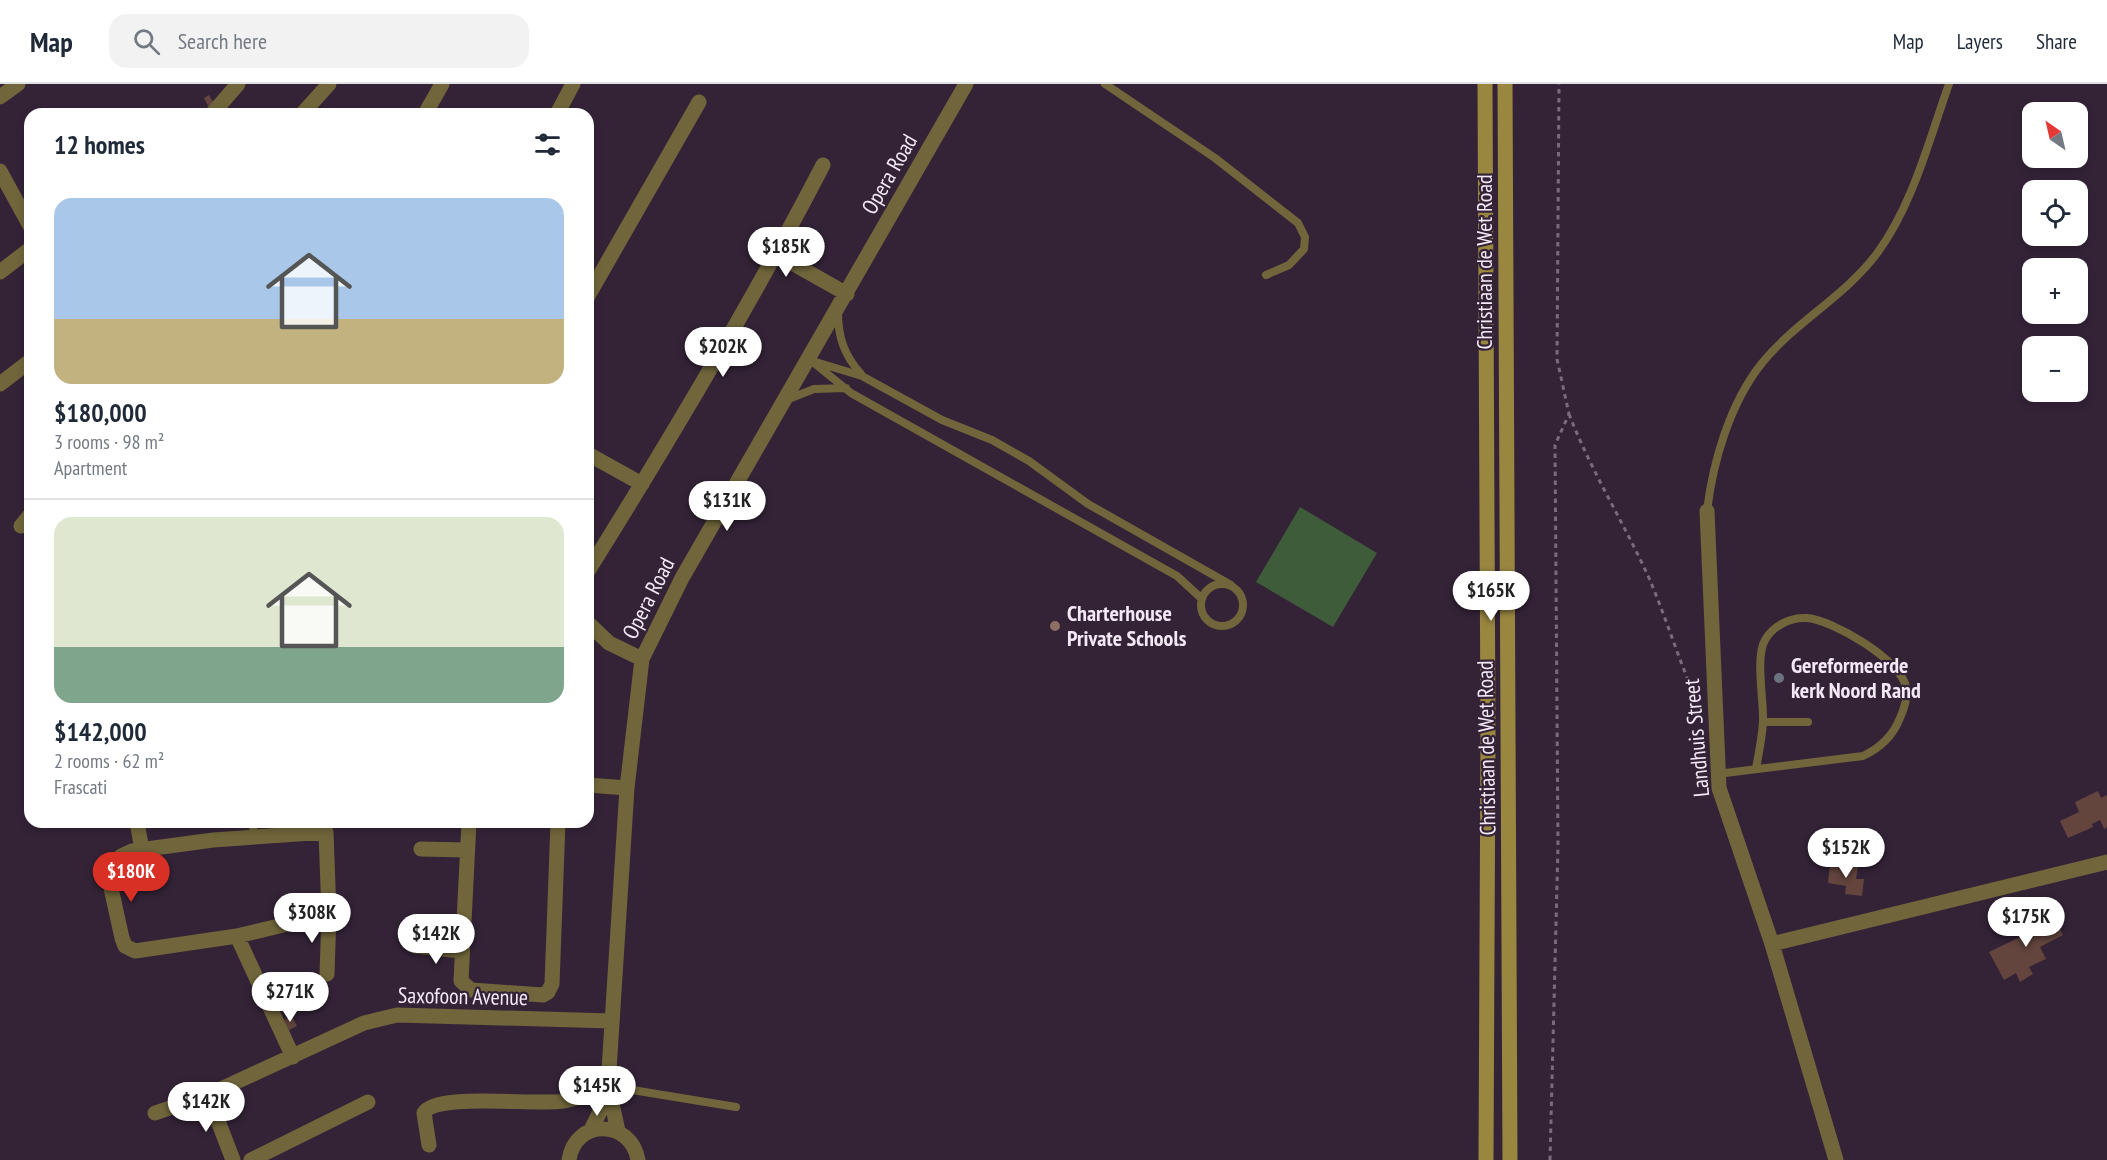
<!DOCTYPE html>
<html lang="en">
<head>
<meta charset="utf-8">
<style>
  :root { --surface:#fff; --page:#f2f2f3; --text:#1f2937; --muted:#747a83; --line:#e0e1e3; --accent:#d93025 }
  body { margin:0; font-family:"PT Sans Narrow",sans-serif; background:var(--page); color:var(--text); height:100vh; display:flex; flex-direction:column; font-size:22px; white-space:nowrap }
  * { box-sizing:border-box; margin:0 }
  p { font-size:20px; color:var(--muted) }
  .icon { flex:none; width:33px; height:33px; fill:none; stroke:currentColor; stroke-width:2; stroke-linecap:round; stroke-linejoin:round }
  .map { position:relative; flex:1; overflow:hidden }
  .details { position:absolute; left:24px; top:24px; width:570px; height:720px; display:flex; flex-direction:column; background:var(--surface); border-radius:18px; box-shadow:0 3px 9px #0003 }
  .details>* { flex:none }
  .needle { width:39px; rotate:326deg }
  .fabs { position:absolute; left:2022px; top:18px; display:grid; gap:12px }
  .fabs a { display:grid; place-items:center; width:66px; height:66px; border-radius:12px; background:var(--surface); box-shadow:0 3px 9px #0003; font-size:30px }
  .price { position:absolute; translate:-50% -51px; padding:0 14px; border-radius:21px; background:#fff; color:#222; font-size:20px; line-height:39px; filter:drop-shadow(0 2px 3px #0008) }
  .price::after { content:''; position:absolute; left:50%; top:36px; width:18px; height:14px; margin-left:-9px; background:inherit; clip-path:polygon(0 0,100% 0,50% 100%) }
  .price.active { background:var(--accent); color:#fff }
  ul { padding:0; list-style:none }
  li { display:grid; align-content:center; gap:12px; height:318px; padding:0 30px }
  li+li { border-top:2px solid var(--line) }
  li span { display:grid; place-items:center; height:186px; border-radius:18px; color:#555 }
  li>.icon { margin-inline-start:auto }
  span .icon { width:108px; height:108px; fill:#fffc; stroke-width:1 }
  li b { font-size:26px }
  h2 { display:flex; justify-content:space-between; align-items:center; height:72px; padding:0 30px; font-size:26px }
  header { display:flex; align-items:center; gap:36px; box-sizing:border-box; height:84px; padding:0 30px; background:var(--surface); border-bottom:2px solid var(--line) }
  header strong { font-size:28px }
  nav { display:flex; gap:33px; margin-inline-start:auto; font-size:21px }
  .search { width:420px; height:54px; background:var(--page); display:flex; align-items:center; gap:15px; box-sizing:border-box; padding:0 21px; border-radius:18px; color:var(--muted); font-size:22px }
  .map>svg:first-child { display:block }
  .green { fill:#3e5c39 }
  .building { fill:#63453e }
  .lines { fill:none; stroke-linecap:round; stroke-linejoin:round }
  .path { stroke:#796a7c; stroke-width:3; stroke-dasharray:4.5 4.5; stroke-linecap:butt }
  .service { stroke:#71663b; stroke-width:8 }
  .minor { stroke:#71663b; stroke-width:15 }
  .secondary { stroke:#998740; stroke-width:15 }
  .education-dot { fill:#8d6e63; stroke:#342337; stroke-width:2 }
  .worship-dot { fill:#6b7280; stroke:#342337; stroke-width:2 }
  .labels { text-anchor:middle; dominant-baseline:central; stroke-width:4.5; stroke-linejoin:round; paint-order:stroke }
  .street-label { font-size:22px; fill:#f4e8f6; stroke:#342337 }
  .poi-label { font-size:22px; font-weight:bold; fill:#f4e8f6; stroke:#342337; text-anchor:start }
</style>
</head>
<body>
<header>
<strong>Map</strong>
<div class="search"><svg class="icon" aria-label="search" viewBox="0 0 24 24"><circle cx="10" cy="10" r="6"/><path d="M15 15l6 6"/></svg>Search here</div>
<nav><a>Map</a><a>Layers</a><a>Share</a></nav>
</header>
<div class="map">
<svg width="2107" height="1076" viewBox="0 0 2107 1076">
  <rect width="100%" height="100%" fill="#342337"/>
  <path class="green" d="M1300,423L1377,469L1333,543L1256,498Z"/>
  <path class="building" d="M209,11L214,20L208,22L204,14Z
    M2098,707L2101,714L2107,711V743L2104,745L2100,736L2092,740L2093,743L2068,754L2060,737L2079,728L2075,718Z
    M1830,779L1858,783L1856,795H1864L1862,812L1845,810L1846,802L1828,799Z
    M2051,827L2063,851L2040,863L2046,875L2029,883L2033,890L2020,898L2016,889L2004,896L1989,868L2020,853L2017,848L2026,844L2024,840Z
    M292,932L297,942L289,946L284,936Z"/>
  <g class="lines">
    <path class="path" d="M1569,330C1591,387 1624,439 1649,494C1667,536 1680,580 1699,622
      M1550,1076L1558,762L1555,361L1569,330L1557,275L1559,0"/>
    <path class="service" d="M1105,0L1215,74L1298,139L1305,153L1304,165L1289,181L1266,191
      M838,228C838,253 844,271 861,290
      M809,276L862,292L942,336L992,356L1029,377L1088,420L1231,501
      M814,279L851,309L1177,492L1201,514
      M786,316L814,305L846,304
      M1707,427C1713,377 1730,319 1762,279C1796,237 1846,212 1878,168C1913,120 1929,56 1949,0
      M1201 521a21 21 0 1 1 42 0a21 21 0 1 1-42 0Z
      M1763,638H1808
      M1717,690L1863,672C1880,664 1893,652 1900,634C1904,625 1908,613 1906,603C1901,576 1833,536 1807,534C1790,533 1773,542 1765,556C1755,573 1764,617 1763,638C1762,654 1759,669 1756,684
      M252,738L255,754
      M608,1002L736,1023"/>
    <path class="minor" d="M0,13L18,0
      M212,30L238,0
      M302,30L329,0
      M425,30L442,0
      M557,30L573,0
      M0,87L30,142
      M776,170L847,210
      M0,188L30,165
      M588,212L699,18
      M0,300L30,277
      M588,370L642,400
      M1707,427L1719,704L1772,860L1836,1076
      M21,442L30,431
      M588,487C671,354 751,220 823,81
      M588,539L609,559L642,575
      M588,701L627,704
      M137,738L142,766
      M469,738L461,897L471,906L543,911L548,908L552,900L558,738
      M421,765L467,766
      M237,852L293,973
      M1772,860L2107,778
      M415,862L461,867
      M327,890L329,830L326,748L213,756L132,767L121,772L112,783L109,795L122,854L125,862L135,867L237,852L329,830
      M208,1011L233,1076
      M155,1029L208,1011L364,939L397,931L611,937
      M591,1046L608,1011
      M618,1047L608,1002L627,704L642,575L682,494L966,0
      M429,1061L424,1029C435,1008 538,1022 564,1017C579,1014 594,1007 608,1002
      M251,1076L368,1018
      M569,1076C575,1034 631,1035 638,1076"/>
    <path class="secondary" d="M1485,0L1488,652L1486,1076
      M1505,0L1510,1076"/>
  </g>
  <circle class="education-dot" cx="1055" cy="542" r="6"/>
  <circle class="worship-dot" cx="1779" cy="594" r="6"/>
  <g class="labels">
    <g class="street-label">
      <text transform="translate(889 90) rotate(-60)">Opera Road</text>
      <text transform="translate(1484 178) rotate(-90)">Christiaan de Wet Road</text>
      <text transform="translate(648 514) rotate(-63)">Opera Road</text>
      <text transform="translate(1696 654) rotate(-95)">Landhuis Street</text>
      <text transform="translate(1486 664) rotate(-91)">Christiaan de Wet Road</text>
      <text transform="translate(463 912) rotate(1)">Saxofoon Avenue</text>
    </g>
    <g class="poi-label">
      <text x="1067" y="529">Charterhouse<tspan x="1067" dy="25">Private Schools</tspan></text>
      <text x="1791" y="581">Gereformeerde<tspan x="1791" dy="25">kerk Noord Rand</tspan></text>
    </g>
  </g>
</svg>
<div class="fabs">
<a><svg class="needle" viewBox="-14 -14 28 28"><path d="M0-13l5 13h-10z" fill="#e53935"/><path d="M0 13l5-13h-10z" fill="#747a83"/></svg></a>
<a><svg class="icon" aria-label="locate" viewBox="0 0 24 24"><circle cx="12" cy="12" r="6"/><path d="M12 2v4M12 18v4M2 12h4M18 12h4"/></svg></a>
<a>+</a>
<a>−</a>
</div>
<b class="price" style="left:786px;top:194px">$185K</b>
<b class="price" style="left:723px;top:294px">$202K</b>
<b class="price" style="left:727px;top:448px">$131K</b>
<b class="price" style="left:1491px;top:538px">$165K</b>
<b class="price" style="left:1846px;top:795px">$152K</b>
<b class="price active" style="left:131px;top:819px">$180K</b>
<b class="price" style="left:312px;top:860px">$308K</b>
<b class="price" style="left:2026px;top:864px">$175K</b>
<b class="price" style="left:436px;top:881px">$142K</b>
<b class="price" style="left:290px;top:939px">$271K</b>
<b class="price" style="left:597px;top:1033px">$145K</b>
<b class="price" style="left:206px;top:1049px">$142K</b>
<section class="details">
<h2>12 homes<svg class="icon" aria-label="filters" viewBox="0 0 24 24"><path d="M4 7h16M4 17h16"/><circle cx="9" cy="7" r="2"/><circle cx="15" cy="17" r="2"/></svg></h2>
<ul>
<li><span style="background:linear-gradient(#a9c7e8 65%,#c2b280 0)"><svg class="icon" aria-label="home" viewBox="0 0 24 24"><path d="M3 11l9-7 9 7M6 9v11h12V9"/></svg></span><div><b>$180,000</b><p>3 rooms · 98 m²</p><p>Apartment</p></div></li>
<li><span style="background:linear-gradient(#dfe7d0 70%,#7fa58c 0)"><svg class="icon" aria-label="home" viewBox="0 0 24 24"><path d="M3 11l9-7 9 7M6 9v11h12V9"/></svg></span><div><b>$142,000</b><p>2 rooms · 62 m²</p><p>Frascati</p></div></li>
</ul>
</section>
</div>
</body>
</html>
